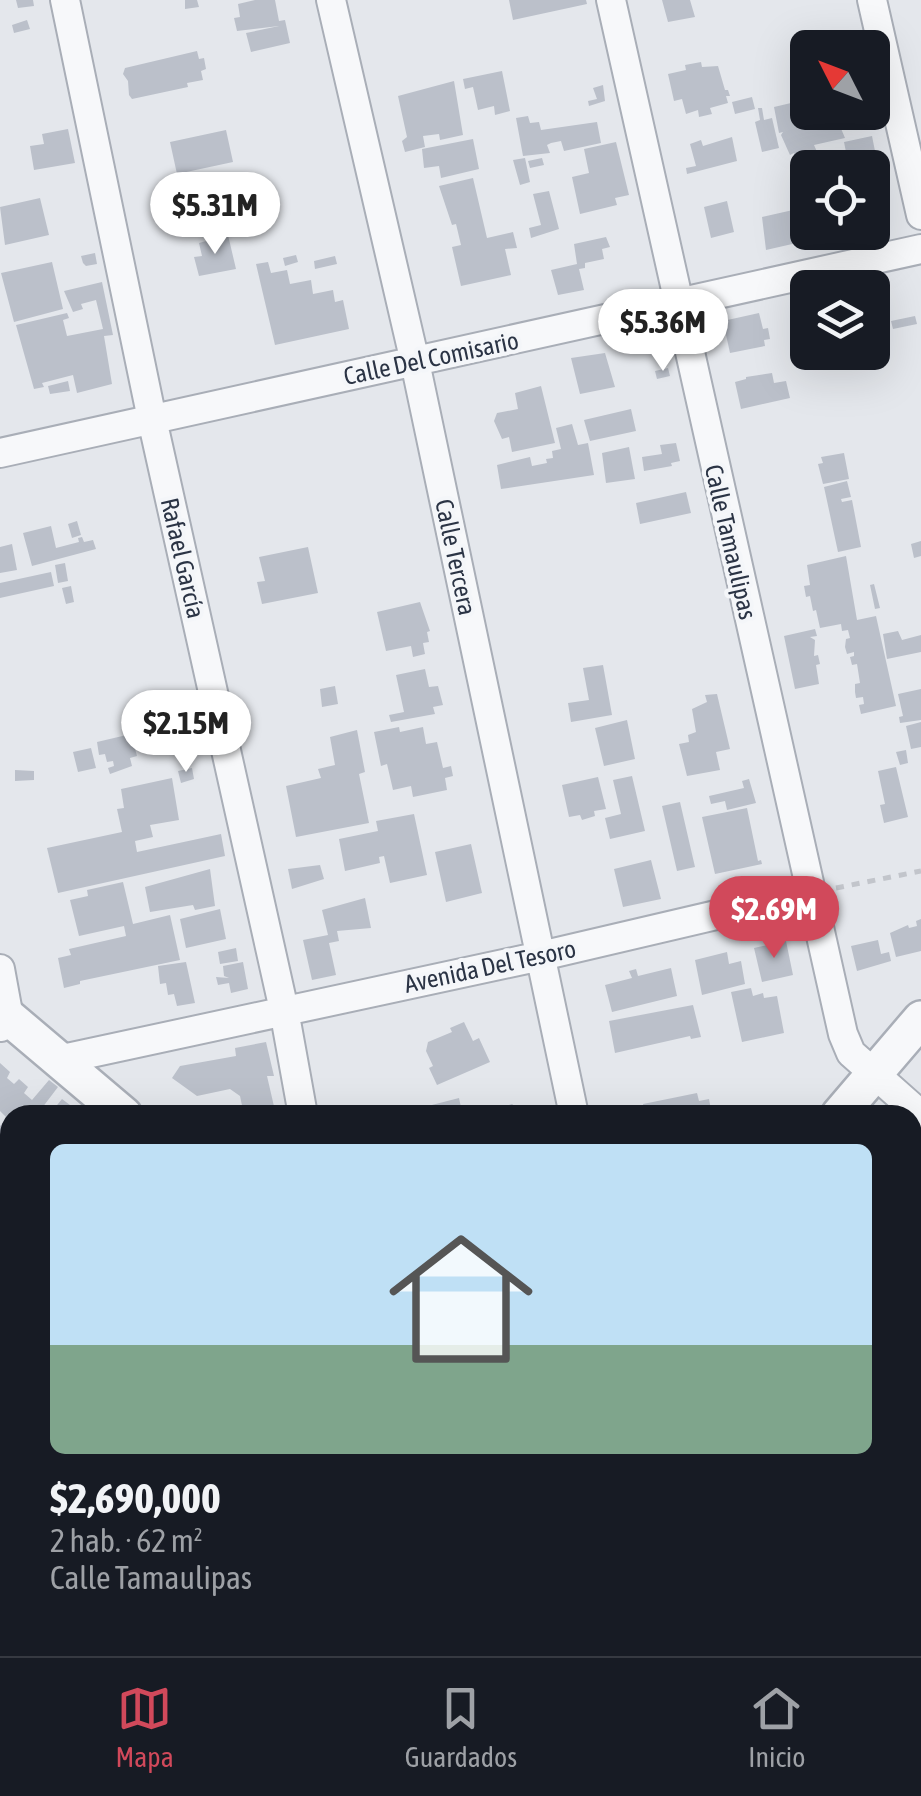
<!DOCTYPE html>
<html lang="es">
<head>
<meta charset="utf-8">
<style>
  :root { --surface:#171b24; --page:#20242c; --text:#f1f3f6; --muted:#9ea1a6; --line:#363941; --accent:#d1495b }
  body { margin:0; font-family:"Asap Condensed",sans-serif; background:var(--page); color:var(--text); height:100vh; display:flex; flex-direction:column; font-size:38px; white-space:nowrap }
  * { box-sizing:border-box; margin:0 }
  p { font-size:32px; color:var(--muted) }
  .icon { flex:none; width:55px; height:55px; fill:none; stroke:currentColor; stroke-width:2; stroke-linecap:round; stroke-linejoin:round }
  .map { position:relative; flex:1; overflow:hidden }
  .details { position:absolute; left:0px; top:1105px; width:922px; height:552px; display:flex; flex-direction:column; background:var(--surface); border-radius:30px 30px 0 0; box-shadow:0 10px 40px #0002 }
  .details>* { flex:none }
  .needle { width:65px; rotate:312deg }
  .fabs { position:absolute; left:790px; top:30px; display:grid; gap:20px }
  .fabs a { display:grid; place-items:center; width:100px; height:100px; border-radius:15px; background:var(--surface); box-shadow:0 10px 40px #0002; font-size:50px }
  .price { position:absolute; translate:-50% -85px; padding:0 22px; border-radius:35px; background:#fff; color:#222; font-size:32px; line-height:65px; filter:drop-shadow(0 2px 5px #0008) }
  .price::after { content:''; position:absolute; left:50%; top:60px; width:30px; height:22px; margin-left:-15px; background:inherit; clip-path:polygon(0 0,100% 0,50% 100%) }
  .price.active { background:var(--accent); color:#fff }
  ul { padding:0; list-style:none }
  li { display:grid; align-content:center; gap:20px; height:530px; padding:0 50px }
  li+li { border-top:2px solid var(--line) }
  li span { display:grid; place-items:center; height:310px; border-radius:15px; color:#555 }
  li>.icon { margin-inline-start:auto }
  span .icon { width:180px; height:180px; fill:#fffc; stroke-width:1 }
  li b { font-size:42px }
  .menu { display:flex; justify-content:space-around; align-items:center; height:140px; border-top:2px solid var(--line); background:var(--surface); font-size:28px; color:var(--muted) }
  .menu a { display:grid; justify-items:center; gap:5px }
  .menu .active { color:var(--accent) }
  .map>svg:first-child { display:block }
  .building { fill:#bbc0ca }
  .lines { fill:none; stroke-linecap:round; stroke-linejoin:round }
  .minor-casing { stroke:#a9aeb7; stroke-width:32 }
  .tertiary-casing { stroke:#a9aeb7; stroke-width:40 }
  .path { stroke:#c2c5cb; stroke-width:5; stroke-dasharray:8 8; stroke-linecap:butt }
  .minor { stroke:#f7f8fa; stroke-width:28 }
  .tertiary { stroke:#f7f8fa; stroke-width:35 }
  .labels { text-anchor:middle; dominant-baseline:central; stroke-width:8; stroke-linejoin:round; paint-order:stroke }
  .street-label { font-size:25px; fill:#2b3445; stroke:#f4f6f9 }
</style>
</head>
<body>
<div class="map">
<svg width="921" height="1656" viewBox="0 0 921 1656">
  <rect width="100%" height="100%" fill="#e4e7ec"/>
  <path class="building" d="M16,0H33L34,6L18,8Z
    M185,0H197L199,7L185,9Z
    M255,0H275L279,21L285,20L290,43L251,52L246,33L279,26L237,31L234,18L240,17L238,4Z
    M509,0H586L587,4L513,20Z
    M662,0H690L695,17L668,22Z
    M27,20L30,29L14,33L12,25Z
    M197,51L199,59L204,58L206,69L201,71L203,80L187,83L188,87L132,99L129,95L128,81L123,74L125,68Z
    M701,62L702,67L718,66L725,90H728L730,96H726L728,103L710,108L712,114L699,117L698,110L686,114L682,99L674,101L668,74L686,70L685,65Z
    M502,71L510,111L495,115L494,106L478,110L473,87L465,89L463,79Z
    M454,81L463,135L440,140L439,134L423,136L425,147L405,152L402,141L407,137L398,96Z
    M603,85L605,101L589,106L588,101L597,99L593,88Z
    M752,97L755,109L735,114L732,102Z
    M808,99V112H834L845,138L814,145L818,154L798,160L794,153L790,155L781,135L783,132L779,133L774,107Z
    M758,108H762L764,120L772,118L779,148L762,152L755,122L760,120Z
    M528,116L530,123L539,122L541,130L597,122L601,143L564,151L561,141L551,143L547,145L550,153L523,156L516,118Z
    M68,129L75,163L34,170L30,146L44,144L42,134Z
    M226,130L233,162L177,174L170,142Z
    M872,136L876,156L848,162L844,142Z
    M732,137L737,161L687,174L686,168L696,166L690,144L701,140L703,146Z
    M473,139L479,169L441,178L439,166L424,168L422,149Z
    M616,142L629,195L615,198L617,205L580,214L572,177L589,173L584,149Z
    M525,158L530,182L520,185L513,160Z
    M542,158L544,165L530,168L528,161Z
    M473,178L487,238L513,232L517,248L505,249L511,275L461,286L452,247L461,245L456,224L452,225L439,186Z
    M239,186L246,220L190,232L183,200Z
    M549,191L559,229L531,238L529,228L541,225L533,194Z
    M40,198L49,235L5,245L0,207Z
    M800,198L804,207L794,210L791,200Z
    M727,201L734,232L711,238L704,207Z
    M793,210L796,219L805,217L806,224L797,227L801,242L766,250L762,217Z
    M228,235L236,269L199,276L194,257L202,256L199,243Z
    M606,237L610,247L602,249L604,259L585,263V268L579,269L584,290L558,295L551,270L577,264L574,244Z
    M95,253L97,264L86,266L83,263L81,256Z
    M296,255L298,262L285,266L283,258Z
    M335,256L337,264L315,269L314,261Z
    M52,262L63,309L14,322L1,273Z
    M268,262L271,273L287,270L290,284L311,280L313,294L333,290L335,302L343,300L349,329L275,345L256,264Z
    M102,282L113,335L104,336L112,384L77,393L73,375L42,383L44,387L34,389L16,325L67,313L69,318L63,320L67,336L103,329L96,300L81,304L83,309L73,312L64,291Z
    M878,288L887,328L872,331V289Z
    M759,313L763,329L768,328L770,339L764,340L765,346L730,353L723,321Z
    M915,316L917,324L893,329L891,321Z
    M605,353L615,387L580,394L571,358Z
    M668,368L670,376L657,379L655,371Z
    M772,373L774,383L786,381L790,398L741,409L735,382L746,379V377Z
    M68,381L70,391L50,394L48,386Z
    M541,386L555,443L512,452L509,437L502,439L494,421L497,413L518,409L515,393Z
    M631,409L636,431L590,441L584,420Z
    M572,424L578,445L588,443L594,475L501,489L497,465L530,457L532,466L547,463L546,459L553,458L552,451L561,449L556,428Z
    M676,443L680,461L671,463L672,466L644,471L642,457L662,454L660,445Z
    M629,447L635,479L606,483L602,453Z
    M844,453L849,479L823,484L818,464L823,463L821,457Z
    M847,481L851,497L841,499L842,502L852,500L861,547L838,552L824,487Z
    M686,492L691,513L640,524L636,503Z
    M77,521L81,535L72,538L68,524Z
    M51,526L56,548L79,542L78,538L82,537L84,542L93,540L96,549L32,566L23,533Z
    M921,541V556L914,558L911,544Z
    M12,544L17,570L0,573V547Z
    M308,547L318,593L262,604L257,582L265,581L259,557Z
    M846,556L857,620L876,616L896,706L861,714L859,705L864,704L863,697L856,698L855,692V684L860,683L857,664L852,665L850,657L854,656V652L847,654L845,647L846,639L850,638L848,630L842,631L841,624L820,628L816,610L813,611L810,596L806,597L804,586L810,585L807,565Z
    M65,563L68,581L58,583L55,565Z
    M51,572L54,586L0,598V583Z
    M874,584L880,608L875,609L870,585Z
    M71,586L74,602L66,604L62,588Z
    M420,602L430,631L427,632L429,642L423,643L425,654L413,657L411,646L386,651L377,612Z
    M815,629L817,636L810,637L815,640L814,656L818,655L820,664L816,665L819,684L795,689L784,636Z
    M898,631L902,640L921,635V652L887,659L883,634Z
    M603,665L612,715L571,722L568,703L589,700L583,668Z
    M425,669L429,687L438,686L443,705L433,707L435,714L391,722L389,715L404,712L396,675Z
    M335,686L338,704L322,707L320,689Z
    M921,689V720L900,723L899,717L903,716L898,694Z
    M717,694L730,749L716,752L720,770L687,776L679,744L689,742L688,735L696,732L692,709L707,702L705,695Z
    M198,720L201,739L169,746L168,735L173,734L172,726Z
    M627,720L635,759L604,766L595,728Z
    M921,722V747L911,749L906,726Z
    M399,727L400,732L423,727L426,744L437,742L443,768L451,766L453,776L445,778L447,790L413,797L411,786L393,790L387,764L381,766L374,732Z
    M357,730L365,772L359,774L369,823L296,837L286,786L321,778L318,769L335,765L330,737Z
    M131,734L137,756L130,758L132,766L110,774L108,768L114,766L113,761L107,762L105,754L99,755L97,742Z
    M91,748L96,768L78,772L73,752Z
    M906,750L908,763L900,765L896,752Z
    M896,767L908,817L884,823L880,805L885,804L878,771Z
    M192,768L194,779L181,783L178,771Z
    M15,770L34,771V780L15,781Z
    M632,776L645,831L610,839L605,818L621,814L613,780Z
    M598,777L606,809L594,811L595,816L582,820L580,815L569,817L562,785Z
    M172,778L179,820L150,825L153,837L135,841L137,852L221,834L225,856L58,893L47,848L122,832L117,809L124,808L121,789Z
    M749,779L756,803L727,810L725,801L711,804L709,796L744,788L742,781Z
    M680,802L695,867L677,871L662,806Z
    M747,808L758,861L761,860L762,864L715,874L702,817Z
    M414,814L427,875L390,883L384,856L379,857L380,863L345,871L339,839L378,831L376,821Z
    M471,844L482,893L446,902L435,852Z
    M651,860L661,899L623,907L614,869Z
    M320,865L324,879L292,889L288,869Z
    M210,869L215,906L195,910L193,905L150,912L145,887Z
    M123,882L133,924L170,915L180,960L80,981V984L64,988L58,958L71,955L69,949L126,936L124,926L79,936L70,900L88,896L87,890Z
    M365,898L371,928L337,931L339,941L329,943L336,975L312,980L303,940L328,935L322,910Z
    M220,909L226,939L186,948L180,919Z
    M921,919V951L896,957L890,933L908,925L909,928L917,926L916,921Z
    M878,940L881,954L889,952L891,961L857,971L851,946Z
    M786,941L793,975L762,982L754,948Z
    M236,948L238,961L220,964L218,952Z
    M727,952L729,964L741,961L745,984L702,995L695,960Z
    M186,962L195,1003L177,1006L174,994L168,995L166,983L160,984L158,966Z
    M243,962L248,989L231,993L229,983L218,985L216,977L229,978L224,976L223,966Z
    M671,968L677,996L612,1012L605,985L632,978L629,971L636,969L638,976Z
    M751,988L753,996L763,993L764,998L777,996L784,1033L742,1042L731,992Z
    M693,1005L701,1037L691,1039L690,1036L615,1053L609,1021Z
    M464,1022L473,1041L479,1038L490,1062L437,1085L429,1068L433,1066L426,1051L428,1042L452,1032L450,1028Z
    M266,1042L274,1076H267L276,1115H244L240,1096L230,1089L197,1096L172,1078L180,1066L236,1056L235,1048Z
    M0,1063L10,1072L7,1078L14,1084L19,1079L28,1087L24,1093L32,1100L49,1080L58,1087L42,1108L49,1115L62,1099L70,1105L62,1115H10V1121L0,1111Z
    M697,1093L699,1101L709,1099L712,1115L645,1112L643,1104Z
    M459,1098L462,1112L453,1115H393Z
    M512,1104L519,1109L517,1115H477Z
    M4,1122L10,1127V1175L2,1168L0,1171V1126Z
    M915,1161L921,1167V1218L915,1213L921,1207L912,1199Z
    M918,1228L921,1231V1282L912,1279V1234Z
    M0,1287L4,1291L1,1297L8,1303L10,1300V1409L0,1400L3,1394L0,1392Z
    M912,1386L921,1394V1503L915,1506Z
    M0,1510L8,1517L10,1514V1571L1,1563L5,1559L0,1561Z
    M0,1576L7,1582L10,1578V1635L0,1625Z
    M912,1594L921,1601V1656L907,1653L897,1656L892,1652L896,1648H912Z
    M25,1648H47L40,1656H35Z
    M78,1648H84L89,1652L86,1656H70Z
    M91,1648H155L152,1653L156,1656H102Z
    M260,1648H332L336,1651L331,1656H270Z
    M552,1648H672L676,1651L679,1648H694L687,1656H554L549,1652Z
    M831,1648H881L890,1656H824Z"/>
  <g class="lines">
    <g class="minor-casing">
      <path id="minor" d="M65,0L152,419L284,1010L303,1115
        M331,0L415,362L574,1115
        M611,0L843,1034L851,1053L921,1115
        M872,0L921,215
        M0,453L921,249
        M0,969L9,1018L1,1027
        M58,1060L541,956L810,893
        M0,1235L10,1244
        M912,1333L921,1341
        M0,1465L10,1474
        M912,1565L921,1573
        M211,1648L221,1656
        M476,1648L485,1656
        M370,1656L378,1648"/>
    </g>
    <g class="tertiary-casing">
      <path id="tertiary" d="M0,1010L124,1115
        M839,1115L921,1019
        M741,1648L750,1656"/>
    </g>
    <path class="path" d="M836,888L921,871"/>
    <use href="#minor" class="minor"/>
    <use href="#tertiary" class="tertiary"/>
  </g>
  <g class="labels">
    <g class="street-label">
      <text transform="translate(431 358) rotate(-12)">Calle Del Comisario</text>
      <text transform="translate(731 542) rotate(77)">Calle Tamaulipas</text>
      <text transform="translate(456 557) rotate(78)">Calle Tercera</text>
      <text transform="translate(183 558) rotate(77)">Rafael García</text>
      <text transform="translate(490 966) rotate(-12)">Avenida Del Tesoro</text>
    </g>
  </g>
</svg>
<div class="fabs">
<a><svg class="needle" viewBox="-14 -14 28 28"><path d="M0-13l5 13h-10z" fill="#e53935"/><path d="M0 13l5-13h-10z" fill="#9ea1a6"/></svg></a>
<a><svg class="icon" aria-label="locate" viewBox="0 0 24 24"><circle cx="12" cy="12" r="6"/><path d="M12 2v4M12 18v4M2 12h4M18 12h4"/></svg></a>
<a><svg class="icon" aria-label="layers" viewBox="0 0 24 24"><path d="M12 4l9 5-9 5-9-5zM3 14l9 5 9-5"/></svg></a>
</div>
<b class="price" style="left:215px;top:257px">$5.31M</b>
<b class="price" style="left:663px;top:374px">$5.36M</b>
<b class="price" style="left:186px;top:775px">$2.15M</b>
<b class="price active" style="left:774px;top:961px">$2.69M</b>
<section class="details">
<ul>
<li><span style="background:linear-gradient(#bfe0f5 65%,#7fa58c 0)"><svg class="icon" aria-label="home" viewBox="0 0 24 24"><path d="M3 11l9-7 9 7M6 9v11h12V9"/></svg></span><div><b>$2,690,000</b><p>2 hab. · 62 m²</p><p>Calle Tamaulipas</p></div></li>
</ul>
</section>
</div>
<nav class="menu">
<a class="active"><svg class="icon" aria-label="map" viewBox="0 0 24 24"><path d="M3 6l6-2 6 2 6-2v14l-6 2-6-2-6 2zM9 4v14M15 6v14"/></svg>Mapa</a>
<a><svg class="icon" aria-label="saved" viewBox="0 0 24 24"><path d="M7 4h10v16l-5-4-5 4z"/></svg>Guardados</a>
<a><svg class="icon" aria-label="home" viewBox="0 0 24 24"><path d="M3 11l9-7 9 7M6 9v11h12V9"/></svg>Inicio</a>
</nav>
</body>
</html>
